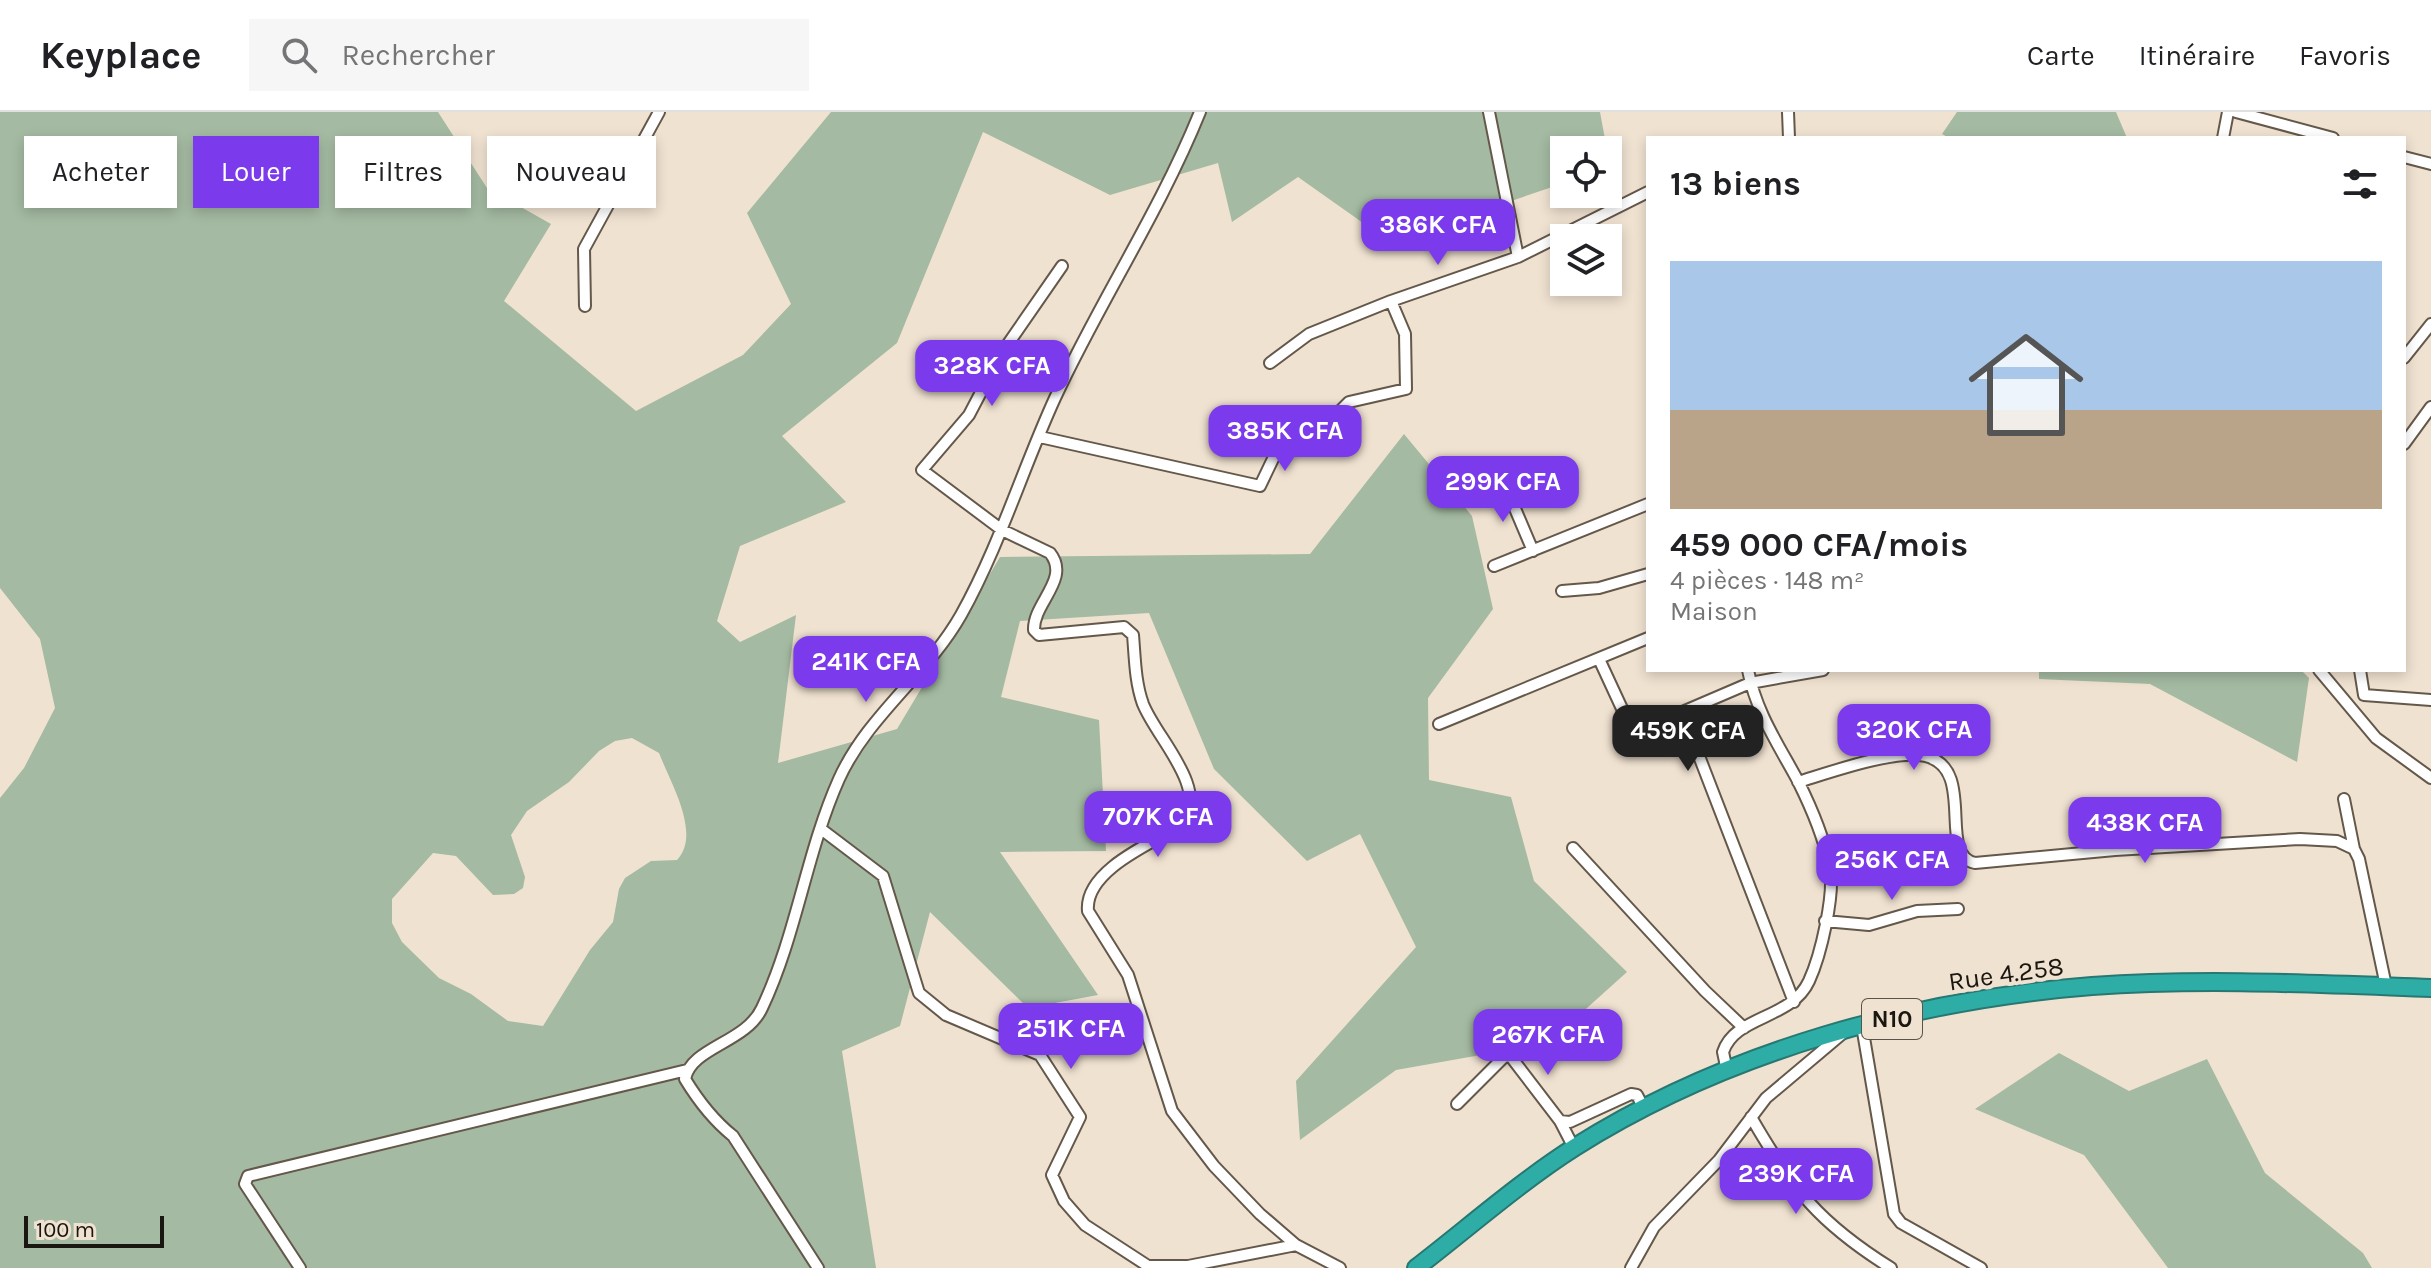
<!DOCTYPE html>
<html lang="fr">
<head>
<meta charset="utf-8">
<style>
  :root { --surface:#fff; --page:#f6f6f6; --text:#202124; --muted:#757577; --line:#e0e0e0; --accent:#7c3aed }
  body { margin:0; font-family:Karla,sans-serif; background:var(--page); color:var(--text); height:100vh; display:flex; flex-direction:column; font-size:30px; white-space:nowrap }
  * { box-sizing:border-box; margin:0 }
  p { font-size:26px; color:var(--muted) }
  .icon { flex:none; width:44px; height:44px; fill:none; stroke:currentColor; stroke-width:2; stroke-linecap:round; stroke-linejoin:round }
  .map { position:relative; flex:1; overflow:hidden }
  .side { position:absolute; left:1646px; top:24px; width:760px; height:536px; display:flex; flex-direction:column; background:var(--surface); border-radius:0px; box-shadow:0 4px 12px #0003 }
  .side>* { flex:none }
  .guide { position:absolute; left:24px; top:24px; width:760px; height:72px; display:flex; gap:16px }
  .fabs { position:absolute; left:1550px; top:24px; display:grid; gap:16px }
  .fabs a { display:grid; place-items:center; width:72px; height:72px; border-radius:0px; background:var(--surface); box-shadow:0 4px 12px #0003; font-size:40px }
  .scale { position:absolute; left:24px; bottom:20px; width:140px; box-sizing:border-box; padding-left:8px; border:4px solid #1a1610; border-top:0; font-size:22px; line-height:28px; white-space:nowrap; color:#1a1610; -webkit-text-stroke:6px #f0e2d1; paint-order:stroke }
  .price { position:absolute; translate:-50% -68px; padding:0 18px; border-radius:16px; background:var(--accent); color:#fff; font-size:26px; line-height:52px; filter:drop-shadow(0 2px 4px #0008) }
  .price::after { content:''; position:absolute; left:50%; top:48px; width:24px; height:18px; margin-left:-12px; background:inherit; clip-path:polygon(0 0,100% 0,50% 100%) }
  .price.active { background:#222; color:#fff }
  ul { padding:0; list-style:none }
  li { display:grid; align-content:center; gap:16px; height:424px; padding:0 24px }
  li span { display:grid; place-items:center; height:248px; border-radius:0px; color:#555 }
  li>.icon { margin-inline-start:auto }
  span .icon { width:144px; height:144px; fill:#fffc; stroke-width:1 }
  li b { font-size:34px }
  h2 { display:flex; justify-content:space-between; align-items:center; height:96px; padding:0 24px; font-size:34px }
  .pill { padding:0 28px; border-radius:0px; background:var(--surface); box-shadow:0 4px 12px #0003; font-size:28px; line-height:72px }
  .pill.active { background:var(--accent); color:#fff }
  header { display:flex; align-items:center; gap:48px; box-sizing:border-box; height:112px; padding:0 40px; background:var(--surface); border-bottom:2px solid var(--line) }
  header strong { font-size:38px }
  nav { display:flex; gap:44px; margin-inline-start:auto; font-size:28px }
  .search { width:560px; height:72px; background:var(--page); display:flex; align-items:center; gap:20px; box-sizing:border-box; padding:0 28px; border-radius:0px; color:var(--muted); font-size:30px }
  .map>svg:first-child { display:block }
  .green { fill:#a4baa2; fill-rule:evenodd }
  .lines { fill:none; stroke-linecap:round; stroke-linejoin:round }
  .minor-casing { stroke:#64584a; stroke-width:14 }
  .highway-casing { stroke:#277872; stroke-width:20 }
  .minor { stroke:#fff; stroke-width:10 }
  .highway { stroke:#2eada7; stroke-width:16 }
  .labels { text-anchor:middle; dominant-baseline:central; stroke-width:8; stroke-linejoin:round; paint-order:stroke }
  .shield { fill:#f0e2d1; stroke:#5a534a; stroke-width:2 }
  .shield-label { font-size:24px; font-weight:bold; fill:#1a1610 }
  .street-label { font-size:26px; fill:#1a1610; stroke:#f0e2d1 }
</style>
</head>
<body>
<header>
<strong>Keyplace</strong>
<div class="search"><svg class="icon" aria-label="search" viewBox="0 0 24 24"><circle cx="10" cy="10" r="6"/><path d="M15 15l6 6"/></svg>Rechercher</div>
<nav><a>Carte</a><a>Itinéraire</a><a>Favoris</a></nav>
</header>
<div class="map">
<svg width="2431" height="1156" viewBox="0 0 2431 1156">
  <rect width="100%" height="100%" fill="#f0e2d1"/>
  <path class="green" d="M0,0H438L487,76L551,112L504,189L636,299L743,243L791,192L747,101L831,0H1600L1607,38H1564V71L1390,130L1298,65L1232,110L1218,51L1110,83L983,20L897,231L782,324L846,390L740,434L717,509L740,530L796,503L778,651L897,617L1000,445L1310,442L1404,322L1472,404L1493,497L1428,586L1429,668L1511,685L1534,769L1627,860L1548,931L1396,958L1300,1028L1296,969L1416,835L1360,722L1307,749L1214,657L1149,501L1020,509L1001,585L1099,608L1106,739L1000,740L1098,883L1028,896L930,800L900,914L842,939L876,1156H0V686L24,656L55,596L40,527L0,476ZM632,626L659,641C670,670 702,722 677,748L651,749L625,766L619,777L613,810L590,838L543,914L508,909L471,882L439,866L402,830L392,811V787L433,741L456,744L493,783L514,782L523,776L525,765L511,723L527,699L569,670L599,639L615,629Z
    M1957,0H2116L2127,26H1949L1942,22Z
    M2039,558H2301L2309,566L2297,650L2150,572L2039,567Z
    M2059,941L2129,979L2207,947L2265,1061L2363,1141L2372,1156H2168L2084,1043L1975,997Z"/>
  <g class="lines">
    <g class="minor-casing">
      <path id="minor" d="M1788,0L1789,26
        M2236,0L2333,26
        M2223,26L2228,0
        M2404,45L2431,52
        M1518,145L1648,80
        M1062,154L1001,242L969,303L922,358L1002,418L1050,441C1071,467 1033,491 1034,518L1039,523L1124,515L1133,523C1135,546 1135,570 1143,592C1157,627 1208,674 1184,712C1154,730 1084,758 1088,799L1128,863L1172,999L1214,1054L1260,1102L1296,1133L1340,1156
        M585,194L584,137L659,0
        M2404,246L2431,212
        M1270,251L1309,222L1391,189L1518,145L1489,0
        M1040,325L1260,374L1282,328L1322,317L1349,290L1406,277L1405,222L1391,189
        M2404,332L2431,295
        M1505,373L1533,439
        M1494,454L1648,392
        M1562,479L1599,476L1648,462
        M1599,547L1624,601L1634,612L1652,613L1750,571L1823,558
        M2319,558L2376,626L2431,666
        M2360,558L2364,583L2431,588
        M1682,600L1794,890
        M1439,612L1648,526
        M1798,670C1828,661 1895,637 1925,644C1978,656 1936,743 1975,751L2115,738L2300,727L2337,729L2354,737L2359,747L2386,874
        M2344,687L2354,737
        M821,717L883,764L919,881L946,903L1040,943L1080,1005L1052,1063L1064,1089L1085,1113L1148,1154H1188L1296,1133
        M1573,736L1705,879L1744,916
        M1825,809L1869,813L1917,799L1958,797
        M1862,914L1894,1102L1901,1111L1981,1156
        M1727,959L1723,940C1735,903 1791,908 1809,869C1821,843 1835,782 1830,755C1824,726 1811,695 1798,669C1778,632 1756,600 1748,558
        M1457,992L1505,944L1511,945L1560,1009L1570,1010L1631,982L1637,983L1644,997
        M1751,1005C1793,1078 1819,1111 1891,1156
        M1560,1009L1574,1036
        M300,1156L245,1072L248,1064L687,958
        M818,1156L733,1024C713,1008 699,990 685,967C691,935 746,931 762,896C797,822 806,741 839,667C868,603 927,563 961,503C1000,433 1022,358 1055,286C1100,189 1160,99 1200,0
        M1631,1156L1654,1115L1719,1048L1766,986L1842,922"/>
    </g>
    <g class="highway-casing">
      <path id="highway" d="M1416,1156C1468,1116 1520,1070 1575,1035C1727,939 1914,888 2092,874C2204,866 2319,872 2431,876"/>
    </g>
    <use href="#minor" class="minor"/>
    <use href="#highway" class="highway"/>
  </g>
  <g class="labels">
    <rect class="shield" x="1862" y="887" width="60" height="40" rx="6"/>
    <g class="shield-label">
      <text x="1892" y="907">N10</text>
    </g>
    <g class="street-label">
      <text transform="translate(2006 862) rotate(-8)">Rue 4.258</text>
    </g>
  </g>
</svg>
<div class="fabs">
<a><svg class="icon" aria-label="locate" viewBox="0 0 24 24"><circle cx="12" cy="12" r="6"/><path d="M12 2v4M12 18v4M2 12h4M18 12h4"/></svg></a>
<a><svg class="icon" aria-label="layers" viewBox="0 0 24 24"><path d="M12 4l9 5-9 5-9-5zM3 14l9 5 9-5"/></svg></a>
</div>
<div class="scale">100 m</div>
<b class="price" style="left:1438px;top:155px">386K CFA</b>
<b class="price" style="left:992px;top:296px">328K CFA</b>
<b class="price" style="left:1285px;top:361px">385K CFA</b>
<b class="price" style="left:1503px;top:412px">299K CFA</b>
<b class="price" style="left:866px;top:592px">241K CFA</b>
<b class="price" style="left:1914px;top:660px">320K CFA</b>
<b class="price active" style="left:1688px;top:661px">459K CFA</b>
<b class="price" style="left:1158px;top:747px">707K CFA</b>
<b class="price" style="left:2145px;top:753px">438K CFA</b>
<b class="price" style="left:1892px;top:790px">256K CFA</b>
<b class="price" style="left:1071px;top:959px">251K CFA</b>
<b class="price" style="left:1548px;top:965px">267K CFA</b>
<b class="price" style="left:1796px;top:1104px">239K CFA</b>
<div class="guide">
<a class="pill">Acheter</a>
<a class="pill active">Louer</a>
<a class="pill">Filtres</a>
<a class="pill">Nouveau</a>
</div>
<section class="side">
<h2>13 biens<svg class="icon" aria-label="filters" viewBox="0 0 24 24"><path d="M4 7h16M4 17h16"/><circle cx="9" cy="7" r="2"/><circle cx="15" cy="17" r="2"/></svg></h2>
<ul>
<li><span style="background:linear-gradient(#a9c7e8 60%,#b9a48a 0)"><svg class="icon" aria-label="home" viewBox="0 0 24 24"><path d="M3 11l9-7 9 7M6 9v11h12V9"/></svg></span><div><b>459 000 CFA/mois</b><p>4 pièces · 148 m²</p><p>Maison</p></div></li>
</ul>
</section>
</div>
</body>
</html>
